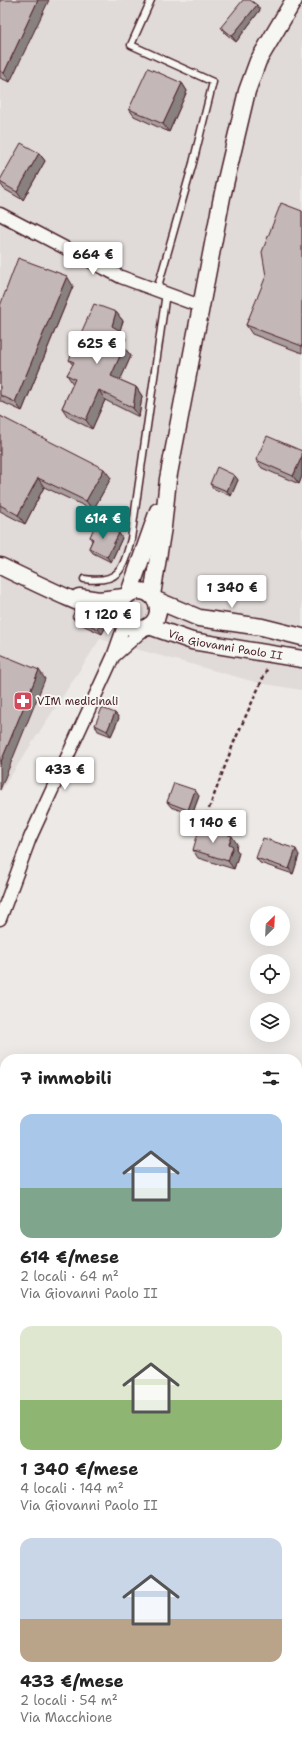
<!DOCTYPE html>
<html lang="it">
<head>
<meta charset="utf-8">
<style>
  :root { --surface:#fff; --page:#f6f6f6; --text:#222; --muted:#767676; --accent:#0f766e }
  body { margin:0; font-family:"Shantell Sans",sans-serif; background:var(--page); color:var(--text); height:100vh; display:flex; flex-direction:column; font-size:15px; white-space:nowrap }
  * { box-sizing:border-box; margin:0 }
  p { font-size:13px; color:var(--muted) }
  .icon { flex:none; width:22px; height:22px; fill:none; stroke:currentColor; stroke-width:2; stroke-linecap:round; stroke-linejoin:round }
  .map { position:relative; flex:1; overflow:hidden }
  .sheet { position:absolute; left:0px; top:1054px; width:302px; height:692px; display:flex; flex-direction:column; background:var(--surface); border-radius:16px 16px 0 0; box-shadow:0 4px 16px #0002 }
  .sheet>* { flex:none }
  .needle { width:26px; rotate:24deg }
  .tools { position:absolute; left:250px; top:906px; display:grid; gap:8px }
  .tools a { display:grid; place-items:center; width:40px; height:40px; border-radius:50%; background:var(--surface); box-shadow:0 4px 16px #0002; font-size:20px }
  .price { position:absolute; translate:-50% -34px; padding:0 9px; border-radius:4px; background:#fff; color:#222; font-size:13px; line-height:26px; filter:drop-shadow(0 1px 2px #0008) }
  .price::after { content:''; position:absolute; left:50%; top:24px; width:12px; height:9px; margin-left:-6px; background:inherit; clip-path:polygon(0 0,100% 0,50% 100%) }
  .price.current { background:var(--accent); color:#fff }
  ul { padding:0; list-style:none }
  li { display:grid; align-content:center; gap:8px; height:212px; padding:0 20px }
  li span { display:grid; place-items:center; height:124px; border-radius:12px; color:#555 }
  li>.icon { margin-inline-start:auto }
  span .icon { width:72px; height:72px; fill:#fffc; stroke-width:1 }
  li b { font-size:17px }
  h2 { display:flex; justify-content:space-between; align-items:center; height:48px; padding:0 20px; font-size:17px }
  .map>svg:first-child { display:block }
  .built { fill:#e0dad8 }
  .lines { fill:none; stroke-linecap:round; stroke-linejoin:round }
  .lane-casing { stroke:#4a1f2b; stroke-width:9 }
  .street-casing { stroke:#4a1f2b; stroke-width:15 }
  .secondary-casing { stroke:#4a1f2b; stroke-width:19 }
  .path { stroke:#4a1f2b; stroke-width:2.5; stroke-dasharray:4 3; stroke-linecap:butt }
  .lane { stroke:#f6f6f2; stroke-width:6 }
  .street { stroke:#f6f6f2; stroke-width:12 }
  .secondary { stroke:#f6f6f2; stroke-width:16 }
  .wall { fill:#a99d9d; stroke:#4a1f2b }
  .shaded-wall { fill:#898080; stroke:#4a1f2b }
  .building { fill:#c4b7b7; stroke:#4a1f2b }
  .labels { text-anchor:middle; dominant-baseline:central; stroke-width:4; stroke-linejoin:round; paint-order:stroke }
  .street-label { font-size:11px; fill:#4a1f2b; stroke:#f6f6f2 }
  .poi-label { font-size:11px; fill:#4a1f2b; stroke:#f6f6f2; text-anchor:start }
</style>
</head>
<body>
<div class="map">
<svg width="302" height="1746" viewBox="0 0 302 1746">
  <rect width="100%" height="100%" fill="#ece9e6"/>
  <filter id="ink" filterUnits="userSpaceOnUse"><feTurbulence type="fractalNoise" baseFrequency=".025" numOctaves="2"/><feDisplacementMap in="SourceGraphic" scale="8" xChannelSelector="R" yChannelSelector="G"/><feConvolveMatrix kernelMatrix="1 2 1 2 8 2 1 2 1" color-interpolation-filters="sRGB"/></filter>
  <g filter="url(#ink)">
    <path class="built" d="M0,0H302V690L259,683L100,639L0,792Z"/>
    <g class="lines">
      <g class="lane-casing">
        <path id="lane" d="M151,0L131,45L213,82L193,163L157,290
          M84,579C120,584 123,569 131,539L166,293"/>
      </g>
      <g class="street-casing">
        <path id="street" d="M0,214L121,277L200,306
          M114,656L144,629
          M0,919L30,838L113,657L125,623"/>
      </g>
      <g class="secondary-casing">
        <g id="secondary">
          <path d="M0,566C40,585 80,605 122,619"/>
          <circle cx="139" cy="610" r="19"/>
          <path d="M129,593L158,511"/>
          <path d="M152,595L163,527L168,479L222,197L247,91L258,61L294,0"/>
          <path d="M79,597L99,600L124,597"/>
          <path d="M156,600L199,618L262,627L302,637"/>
          <path id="s1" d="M149,626L192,641L302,659"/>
        </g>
      </g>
      <path class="path" d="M204,822L234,742L268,667"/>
      <use href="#lane" class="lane"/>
      <use href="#street" class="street"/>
      <use href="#secondary" class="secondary"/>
    </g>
    <path class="wall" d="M0,0L10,82L0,78Z
      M260,10L236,42L225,33L221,27Z
      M182,83L187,91L169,132L134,116L129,109Z
      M39,153L45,161L23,200L4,189L0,183V180Z
      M302,211V353L252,334L246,325Z
      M73,286L22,411L0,401V306Z
      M116,312L123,321L120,330L126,339L123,346L124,347L131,356L120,380L136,387L142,396L139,417L105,400L92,429L68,417L62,408L73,384L67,375L73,365L69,360Z
      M0,416L111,478L93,510L44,487L25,524L0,511Z
      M302,451V476L299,484L262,468L256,460Z
      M234,475L238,480L231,496L214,489L210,484Z
      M90,537L122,538L111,562L93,553L89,548L92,541Z
      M72,617L107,624L102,634L76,622Z
      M115,713L119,718L111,736L98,731L95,725Z
      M199,796L192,815L171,807L167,802Z
      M237,844L236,849L239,853L234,869L198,858L193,850Z
      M299,855L293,874L260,863L256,858Z
      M5,1692V1729L0,1726V1703Z"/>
    <path class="shaded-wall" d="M38,0H49L10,82L4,73Z
      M257,5L260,10L236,42L232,36Z
      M182,83L187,91L169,132L163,124Z
      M39,153L45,161L23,200L17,192Z
      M67,276L73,286L22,411L15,402Z
      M116,312L123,321L120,330L126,339L120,351L113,342L112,326Z
      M124,347L131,356L118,385L111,376Z
      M136,387L142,396L139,417L133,408Z
      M99,390L105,400L92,429L86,420Z
      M302,456V476L299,484L293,476Z
      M104,469L111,478L93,510L86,501Z
      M234,475L238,480L231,496L227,491Z
      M38,478L44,487L25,524L18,515Z
      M119,533L122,538L111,562L107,557Z
      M103,618L107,624L102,634L98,629Z
      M39,670L45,679L0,790V764Z
      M115,713L119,718L111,736L107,731Z
      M195,790L199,796L192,815L188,810Z
      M232,836L237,844L236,849L239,853L234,869L228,861L229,844Z
      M296,849L299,855L293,874L289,869Z
      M3,1271L5,1274V1286L0,1296V1278Z"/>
    <path class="building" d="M0,0H38L4,73L0,71Z
      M243,0H250L257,5L232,36L221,27Z
      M148,68L182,83L163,124L129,109Z
      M21,143L39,153L17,192L0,182V180Z
      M281,203L302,211V346L246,325L266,276L262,252Z
      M18,258L67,276L15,402L0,395V306Z
      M94,304L116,312L112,326L119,330L113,342L124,347L111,376L136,387L133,408L99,390L86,420L62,408L75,379L67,375L74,362L69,360Z
      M0,416L104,469L86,501L38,478L18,515L0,505Z
      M267,436L302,451V456L293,476L256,460Z
      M217,467L234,475L227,491L210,484Z
      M96,523L119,533L107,557L89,548L93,539L90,537Z
      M76,608L103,618L98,629L72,617Z
      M0,654L39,670L0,764Z
      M102,708L115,713L107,731L95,725Z
      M174,783L195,790L188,810L167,802Z
      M200,826L232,836L229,844L233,846L228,861L193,850Z
      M263,838L296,849L289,869L256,858Z
      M0,1269L3,1271L0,1278Z
      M5,1692V1724L0,1721V1703Z"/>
  </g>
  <defs>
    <g id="pharmacy-square" transform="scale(1)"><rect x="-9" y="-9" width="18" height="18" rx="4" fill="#d1495b" stroke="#f6f6f2"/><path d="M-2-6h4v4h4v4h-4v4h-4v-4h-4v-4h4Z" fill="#fff"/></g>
  </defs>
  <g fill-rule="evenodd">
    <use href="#pharmacy-square" x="23" y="701"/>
  </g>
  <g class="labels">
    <g class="street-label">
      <text stroke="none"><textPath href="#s1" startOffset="79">Via Giovanni Paolo II</textPath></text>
    </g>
    <g class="poi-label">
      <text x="37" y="701">VIM medicinali</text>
    </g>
  </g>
</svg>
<div class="tools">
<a><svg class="needle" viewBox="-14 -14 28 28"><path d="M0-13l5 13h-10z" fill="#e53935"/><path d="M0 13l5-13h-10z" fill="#767676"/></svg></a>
<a><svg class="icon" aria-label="locate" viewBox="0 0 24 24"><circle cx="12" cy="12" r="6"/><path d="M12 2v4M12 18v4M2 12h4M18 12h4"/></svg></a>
<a><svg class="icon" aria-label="layers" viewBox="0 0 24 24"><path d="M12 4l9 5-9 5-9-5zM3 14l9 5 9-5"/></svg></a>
</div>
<b class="price" style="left:93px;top:276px">664 €</b>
<b class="price" style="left:97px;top:365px">625 €</b>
<b class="price current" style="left:103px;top:540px">614 €</b>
<b class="price" style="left:232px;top:609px">1 340 €</b>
<b class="price" style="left:108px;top:636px">1 120 €</b>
<b class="price" style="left:65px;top:791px">433 €</b>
<b class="price" style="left:213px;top:844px">1 140 €</b>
<section class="sheet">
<h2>7 immobili<svg class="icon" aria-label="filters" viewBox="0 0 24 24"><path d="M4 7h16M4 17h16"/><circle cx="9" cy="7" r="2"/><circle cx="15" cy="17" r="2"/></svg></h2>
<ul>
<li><span style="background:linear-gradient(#a9c7e8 60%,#7fa58c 0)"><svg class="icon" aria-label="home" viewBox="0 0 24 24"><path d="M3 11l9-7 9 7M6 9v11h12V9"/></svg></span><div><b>614 €/mese</b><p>2 locali · 64 m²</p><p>Via Giovanni Paolo II</p></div></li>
<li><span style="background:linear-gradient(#dfe7d0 60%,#8fb573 0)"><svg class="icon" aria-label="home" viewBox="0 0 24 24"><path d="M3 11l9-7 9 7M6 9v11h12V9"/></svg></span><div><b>1 340 €/mese</b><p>4 locali · 144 m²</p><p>Via Giovanni Paolo II</p></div></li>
<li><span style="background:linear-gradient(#c9d6e8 65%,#b9a48a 0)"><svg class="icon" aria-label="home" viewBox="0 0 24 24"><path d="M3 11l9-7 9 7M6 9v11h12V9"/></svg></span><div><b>433 €/mese</b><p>2 locali · 54 m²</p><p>Via Macchione</p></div></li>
</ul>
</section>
</div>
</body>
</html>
